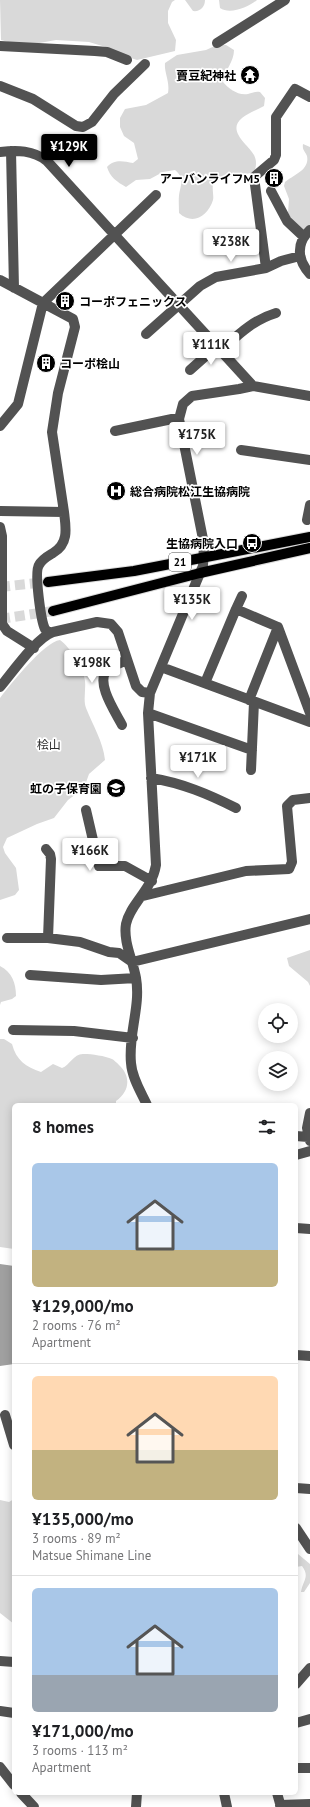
<!DOCTYPE html>
<html lang="en">
<head>
<meta charset="utf-8">
<style>
  :root { --surface:#fff; --page:#f6f6f6; --text:#202124; --muted:#757577; --line:#e0e0e0; --accent:#000 }
  body { margin:0; font-family:"PT Sans","Noto Sans JP",sans-serif; background:var(--page); color:var(--text); height:100vh; display:flex; flex-direction:column; font-size:15px; white-space:nowrap }
  * { box-sizing:border-box; margin:0 }
  p { font-size:13px; color:var(--muted) }
  .icon { flex:none; width:22px; height:22px; fill:none; stroke:currentColor; stroke-width:2; stroke-linecap:round; stroke-linejoin:round }
  .map { position:relative; flex:1; overflow:hidden }
  .details { position:absolute; left:12px; top:1103px; width:286px; height:692px; display:flex; flex-direction:column; background:var(--surface); border-radius:6px; box-shadow:0 2px 10px #0003 }
  .details>* { flex:none }
  .buttons { position:absolute; left:258px; top:1003px; display:grid; gap:8px }
  .buttons a { display:grid; place-items:center; width:40px; height:40px; border-radius:50%; background:var(--surface); box-shadow:0 2px 10px #0003; font-size:20px }
  .price { position:absolute; translate:-50% -34px; padding:0 9px; border-radius:4px; background:#fff; color:#222; font-size:13px; line-height:26px; filter:drop-shadow(0 1px 2px #0008) }
  .price::after { content:''; position:absolute; left:50%; top:24px; width:12px; height:9px; margin-left:-6px; background:inherit; clip-path:polygon(0 0,100% 0,50% 100%) }
  .price.active { background:var(--accent); color:#fff }
  ul { padding:0; list-style:none }
  li { display:grid; align-content:center; gap:8px; height:212px; padding:0 20px }
  li+li { border-top:1px solid var(--line) }
  li span { display:grid; place-items:center; height:124px; border-radius:6px; color:#555 }
  li>.icon { margin-inline-start:auto }
  span .icon { width:72px; height:72px; fill:#fffc; stroke-width:1 }
  li b { font-size:17px }
  h2 { display:flex; justify-content:space-between; align-items:center; height:48px; padding:0 20px; font-size:17px }
  .map>svg:first-child { display:block }
  .green { fill:#d9d9d9 }
  .water { fill:#a0a0a0 }
  .lines { fill:none; stroke-linecap:round; stroke-linejoin:round }
  .major-tunnel { stroke:#d9d9d9; stroke-width:10; stroke-dasharray:10 5; stroke-linecap:butt }
  .major-casing { stroke:#dbdbdb; stroke-width:12 }
  .minor { stroke:#525252; stroke-width:10 }
  .major { stroke:#000; stroke-width:10 }
  .labels { text-anchor:middle; dominant-baseline:central; stroke-width:3.5; stroke-linejoin:round; paint-order:stroke }
  .shield { fill:#fff; stroke:#4c4c4c; stroke-width:1 }
  .shield-label { font-size:11px; font-weight:bold; fill:#000 }
  .poi-label { font-size:12px; font-weight:bold; fill:#000; stroke:#fff; text-anchor:end }
  .park-label { font-size:12px; fill:#303030; stroke:#fff }
</style>
</head>
<body>
<div class="map">
<svg width="310" height="1807" viewBox="0 0 310 1807">
  <rect width="100%" height="100%" fill="#fff"/>
  <path class="green" d="M0,0H175L172,2L168,11V23L176,40L175,51L137,60L119,54L109,48L89,42L56,40L34,44H16L1,40Z
    M185,0H205C205,7 200,12 193,11Z
    M219,0H257C249,7 230,15 220,8Z
    M217,45H226L234,50C234,62 225,69 223,82C228,88 238,96 248,94C253,93 255,91 260,92L265,98L264,106C257,110 248,113 242,118C226,131 249,145 254,155C257,161 256,165 255,171L251,173L222,178L213,184C212,190 214,196 213,200C208,216 193,226 179,213C179,206 178,197 180,190C182,181 183,177 175,170L163,172L150,179L136,180L126,187C117,182 110,177 107,167C114,159 123,161 133,163L138,159L134,143L124,136L120,127V118L125,109L146,105L168,93C170,81 164,73 165,63L177,55L206,50Z
    M303,144L310,147V227L303,231L292,220L288,213L289,199L284,186L285,182C293,175 310,170 307,156C305,151 302,150 303,144Z
    M60,640C70,647 84,669 85,681C86,690 83,700 86,708C93,726 103,741 105,760L89,774L84,788L68,800L54,818L37,824L7,838L3,847L5,853L16,868L19,890L15,895L0,900V698C11,684 44,642 60,640Z
    M310,950V986L308,982L289,966L287,958Z
    M0,966C12,972 16,983 16,996L12,999L1,1002L0,1005Z
    M0,1039H4L12,1044C16,1060 26,1067 41,1072L53,1064L62,1068C70,1065 74,1053 84,1054C92,1054 105,1056 112,1059C114,1060 117,1063 119,1065C131,1076 130,1091 116,1101V1105H14V1249L0,1247Z
    M14,1499V1624L0,1613V1500L9,1502Z
    M296,1554H298L310,1564V1583L304,1592H301C303,1580 310,1577 302,1566L296,1567Z"/>
  <path class="water" d="M0,1264L14,1266V1364L0,1366Z"/>
  <g class="lines">
    <path class="major-tunnel" d="M0,587L46,582
      M0,619L53,611"/>
    <g class="major-casing">
      <path id="major" d="M48,582L134,571L310,537
        M53,611L200,573L310,548"/>
    </g>
    <path class="minor" d="M217,43L285,0
      M0,46L95,51L107,52L127,60
      M0,86L33,99L76,126L83,127L92,122L114,94L145,64
      M11,151L14,288
      M0,152C17,150 33,150 47,161L253,386
      M271,191L287,221L303,236
      M310,230C296,243 297,260 310,274
      M266,268L254,177L274,160L276,155V117L295,89L310,97
      M0,280L73,319L75,327L58,393L52,432L64,512
      M146,334L200,286L216,277L266,268L281,261L300,256
      M221,350C239,334 253,320 276,313
      M190,370L217,346
      M0,426L18,404L43,303L156,195
      M115,431L172,419H179
      M241,450L310,460
      M0,511L64,512C66,528 69,544 53,553C48,556 42,559 39,565C34,572 41,621 45,629C46,630 48,632 50,633
      M307,520L310,505
      M0,527L2,536V624L7,631L34,648
      M236,609L242,596
      M161,667L310,722
      M205,683L236,609L278,627L310,713
      M0,687C12,673 36,638 53,632L97,622L111,624L118,632L136,686L142,692L150,693
      M249,700L278,627
      M148,713L252,750
      M122,725C116,713 95,683 107,670C112,665 121,663 127,660
      M251,770L254,702
      M151,778C182,783 208,794 236,808
      M86,810L99,866H125L152,881
      M46,849L50,854L51,859L48,938L80,942L109,952L119,953L132,962L310,919
      M143,896L246,871L289,869L292,862L287,806L293,800L310,798
      M7,938H48
      M30,975L101,980L136,978
      M13,1030L74,1031L133,1038
      M147,1105C141,1092 132,1078 131,1063C128,1034 141,1006 136,978C133,960 123,942 126,924C130,904 152,890 156,865L148,713L150,693L200,573L203,566L204,544L179,419L183,404L192,396L239,389L253,386L310,396
      M310,1113L307,1128L310,1141
      M296,1136L308,1137
      M296,1155L310,1151
      M296,1228L310,1229
      M296,1355L310,1356
      M5,1415L14,1445
      M296,1488L310,1489
      M296,1528L310,1549
      M0,1661L14,1662
      M296,1684L310,1668
      M0,1711L14,1713
      M296,1723L310,1719
      M0,1767L14,1785
      M296,1768H310
      M21,1793L34,1807
      M224,1793L227,1807
      M277,1793L281,1807
      M280,1805L310,1804
      M136,1807L137,1793"/>
    <use href="#major" class="major"/>
  </g>
  <defs>
    <g id="temple-disc" transform="scale(1)"><circle r="9.5" fill="#000" stroke="#fff"/><path d="M0-6L5-2H3V0L6.5 2.5H4V6H1.5V3h-3V6H-4V2.5H-6.5L-3 0V-2H-5Z" fill="#fff"/></g>
    <g id="building-disc" transform="scale(1)"><circle r="9.5" fill="#000" stroke="#fff"/><path d="M-4-6H4V6H1V3H-1V6H-4ZM-2.5-4.3h1.7v1.8h-1.7ZM.8-4.3h1.7v1.8H.8ZM-2.5-1h1.7V.8h-1.7ZM.8-1h1.7V.8H.8Z" fill="#fff"/></g>
    <g id="hospital-disc" transform="scale(1)"><circle r="9.5" fill="#000" stroke="#fff"/><path d="M-5-5h3v3.5h4V-5h3V5h-3V1.5h-4V5h-3Z" fill="#fff"/></g>
    <g id="bus-disc" transform="scale(1)"><circle r="9.5" fill="#000" stroke="#fff"/><path d="M-5-6H5V4H4V6H2V4H-2V6H-4V4H-5ZM-3.5-4V0h7V-4ZM-3.5 1.2v1.5H-2V1.2ZM2 1.2v1.5H3.5V1.2Z" fill="#fff"/></g>
    <g id="school-disc" transform="scale(1)"><circle r="9.5" fill="#000" stroke="#fff"/><path d="M0-5L7-2L0 1L-7-2ZM-4 1L0 2.5L4 1V4Q0 6-4 4Z" fill="#fff"/></g>
  </defs>
  <g fill-rule="evenodd">
    <use href="#temple-disc" x="250" y="75"/>
    <use href="#building-disc" x="274" y="178"/>
    <use href="#building-disc" x="65" y="301"/>
    <use href="#building-disc" x="46" y="363"/>
    <use href="#hospital-disc" x="116" y="491"/>
    <use href="#bus-disc" x="252" y="543"/>
    <use href="#school-disc" x="116" y="788"/>
  </g>
  <g class="labels">
    <rect class="shield" x="169" y="553" width="22" height="18" rx="3"/>
    <g class="shield-label">
      <text x="180" y="562">21</text>
    </g>
    <g class="poi-label">
      <text x="236" y="75">賣豆紀神社</text>
      <text x="260" y="178">アーバンライフM5</text>
      <text x="79" y="301" text-anchor="start">コーポフェニックス</text>
      <text x="60" y="363" text-anchor="start">コーポ桧山</text>
      <text x="130" y="491" text-anchor="start">総合病院松江生協病院</text>
      <text x="238" y="543">生協病院入口</text>
      <text x="102" y="788">虹の子保育園</text>
    </g>
    <g class="park-label">
      <text x="49" y="744">桧山</text>
    </g>
  </g>
</svg>
<div class="buttons">
<a><svg class="icon" aria-label="locate" viewBox="0 0 24 24"><circle cx="12" cy="12" r="6"/><path d="M12 2v4M12 18v4M2 12h4M18 12h4"/></svg></a>
<a><svg class="icon" aria-label="layers" viewBox="0 0 24 24"><path d="M12 4l9 5-9 5-9-5zM3 14l9 5 9-5"/></svg></a>
</div>
<b class="price active" style="left:69px;top:168px">¥129K</b>
<b class="price" style="left:231px;top:263px">¥238K</b>
<b class="price" style="left:211px;top:366px">¥111K</b>
<b class="price" style="left:197px;top:456px">¥175K</b>
<b class="price" style="left:192px;top:621px">¥135K</b>
<b class="price" style="left:92px;top:684px">¥198K</b>
<b class="price" style="left:198px;top:779px">¥171K</b>
<b class="price" style="left:90px;top:872px">¥166K</b>
<section class="details">
<h2>8 homes<svg class="icon" aria-label="filters" viewBox="0 0 24 24"><path d="M4 7h16M4 17h16"/><circle cx="9" cy="7" r="2"/><circle cx="15" cy="17" r="2"/></svg></h2>
<ul>
<li><span style="background:linear-gradient(#a9c7e8 70%,#c2b280 0)"><svg class="icon" aria-label="home" viewBox="0 0 24 24"><path d="M3 11l9-7 9 7M6 9v11h12V9"/></svg></span><div><b>¥129,000/mo</b><p>2 rooms · 76 m²</p><p>Apartment</p></div></li>
<li><span style="background:linear-gradient(#ffd9b3 60%,#c2b280 0)"><svg class="icon" aria-label="home" viewBox="0 0 24 24"><path d="M3 11l9-7 9 7M6 9v11h12V9"/></svg></span><div><b>¥135,000/mo</b><p>3 rooms · 89 m²</p><p>Matsue Shimane Line</p></div></li>
<li><span style="background:linear-gradient(#a9c7e8 70%,#9aa5b1 0)"><svg class="icon" aria-label="home" viewBox="0 0 24 24"><path d="M3 11l9-7 9 7M6 9v11h12V9"/></svg></span><div><b>¥171,000/mo</b><p>3 rooms · 113 m²</p><p>Apartment</p></div></li>
</ul>
</section>
</div>
</body>
</html>
